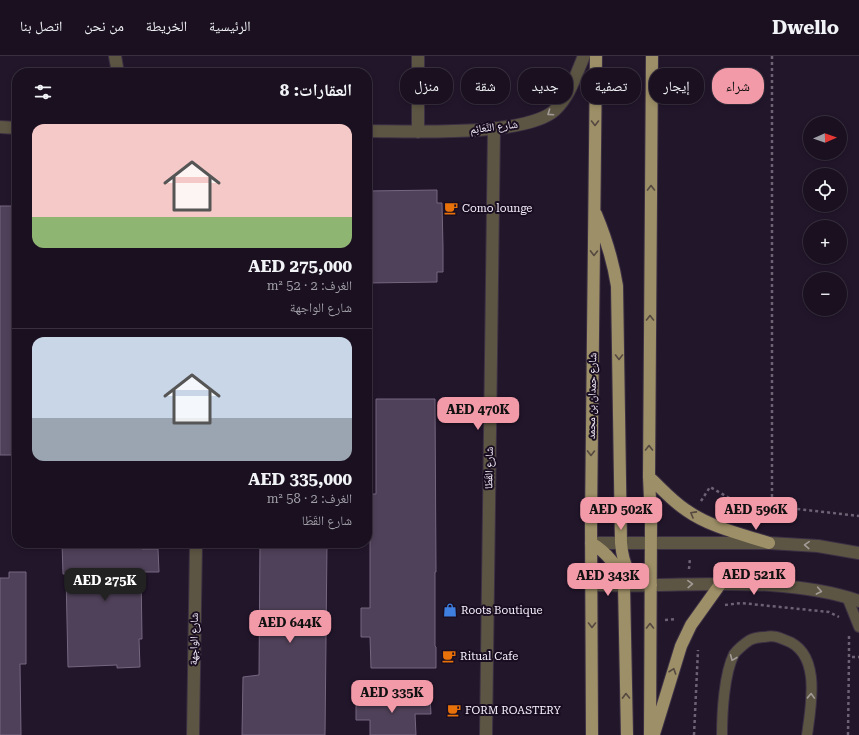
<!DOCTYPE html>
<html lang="ar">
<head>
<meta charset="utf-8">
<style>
  :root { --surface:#1a1020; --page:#231929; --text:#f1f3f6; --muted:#9f9da5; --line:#38303e; --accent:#f39aa9 }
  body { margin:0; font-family:"Roboto Serif","Noto Naskh Arabic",serif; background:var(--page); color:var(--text); direction:rtl; height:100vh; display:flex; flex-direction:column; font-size:15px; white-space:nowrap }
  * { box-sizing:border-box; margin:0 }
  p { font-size:13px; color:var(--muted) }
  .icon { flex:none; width:22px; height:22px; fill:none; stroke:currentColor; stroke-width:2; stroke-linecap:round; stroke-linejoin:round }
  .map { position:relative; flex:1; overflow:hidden; direction:ltr }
  .sheet { position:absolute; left:12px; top:12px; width:360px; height:480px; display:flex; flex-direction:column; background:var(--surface); border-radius:16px; box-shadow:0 2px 6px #0003,0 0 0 1px var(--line); direction:rtl }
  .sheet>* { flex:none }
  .banner { position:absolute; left:384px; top:12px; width:380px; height:36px; direction:rtl; display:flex; gap:8px }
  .needle { width:26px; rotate:88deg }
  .controls { position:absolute; left:803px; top:60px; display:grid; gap:8px }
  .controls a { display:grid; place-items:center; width:44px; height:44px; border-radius:50%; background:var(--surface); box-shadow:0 2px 6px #0003,0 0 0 1px var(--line); font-size:20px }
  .price { position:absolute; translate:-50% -34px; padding:0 9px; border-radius:8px; background:var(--accent); color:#111; font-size:13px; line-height:26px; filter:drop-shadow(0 1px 2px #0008) }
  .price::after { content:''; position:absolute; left:50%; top:24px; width:12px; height:9px; margin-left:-6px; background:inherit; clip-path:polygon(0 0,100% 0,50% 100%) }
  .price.selected { background:#222; color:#fff }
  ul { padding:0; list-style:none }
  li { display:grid; align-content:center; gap:8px; height:212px; padding:0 20px }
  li+li { border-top:1px solid var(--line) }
  li span { display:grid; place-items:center; height:124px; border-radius:12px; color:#555 }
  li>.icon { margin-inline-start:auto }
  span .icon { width:72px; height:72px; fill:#fffc; stroke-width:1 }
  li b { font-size:17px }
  h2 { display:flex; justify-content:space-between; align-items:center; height:48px; padding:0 20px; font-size:17px }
  .chip { padding:0 14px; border-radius:16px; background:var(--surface); box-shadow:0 2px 6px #0003,0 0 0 1px var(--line); font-size:14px; line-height:36px }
  .chip.selected { background:var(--accent); color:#111 }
  header { display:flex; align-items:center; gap:24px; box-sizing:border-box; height:56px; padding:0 20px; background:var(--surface); border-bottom:1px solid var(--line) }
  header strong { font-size:19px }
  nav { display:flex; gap:22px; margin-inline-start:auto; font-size:14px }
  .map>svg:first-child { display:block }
  .building { fill:#4f4159; stroke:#766781 }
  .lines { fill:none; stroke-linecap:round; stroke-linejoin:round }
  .service-casing { stroke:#3c3044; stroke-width:12 }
  .minor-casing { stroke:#3c3044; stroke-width:14 }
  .primary-casing { stroke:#3c3044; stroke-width:14 }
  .path { stroke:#6c6274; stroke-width:2.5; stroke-dasharray:3 3; stroke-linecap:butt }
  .service { stroke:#5c5543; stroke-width:10 }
  .minor { stroke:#5c5543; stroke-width:12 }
  .primary { stroke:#9d8f67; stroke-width:12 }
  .oneway { stroke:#a29b97 }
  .oneway2 { stroke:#544840 }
  .labels { text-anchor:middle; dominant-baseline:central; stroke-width:4; stroke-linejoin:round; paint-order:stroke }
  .street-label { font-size:11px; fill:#f7f1fd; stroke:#190d21 }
  .poi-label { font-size:11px; fill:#f7f1fd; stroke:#190d21; text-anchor:start }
</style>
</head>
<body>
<header>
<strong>Dwello</strong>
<nav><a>الرئيسية</a><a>الخريطة</a><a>من نحن</a><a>اتصل بنا</a></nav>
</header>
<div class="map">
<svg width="859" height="679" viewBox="0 0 859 679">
  <rect width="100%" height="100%" fill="#22162b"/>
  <path class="building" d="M437,134V147H442L443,191V216H437V226L367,227V135Z
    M0,150H17V399H0Z
    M376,343H435L436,516H435V590L436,591V612H371L370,581H361V552H370V438H376Z
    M62,487H142V493H158L159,516H141L142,583H139L140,611L117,612V609L68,611L66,518H63Z
    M260,487H327L325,679H242L243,621L259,619Z
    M9,516H26V608H20L21,679H0V522H9Z
    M430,641L431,658H415L416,679H370V664H356V642Z"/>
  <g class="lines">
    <g class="service-casing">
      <path id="service" d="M847,541L859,571
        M722,679C722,657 724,618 734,598C737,594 745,587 750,584C754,582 760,581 765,581C773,579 778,581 785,584C822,596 811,650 807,679"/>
    </g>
    <g class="minor-casing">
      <path id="minor" d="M115,0L118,17
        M418,0V76
        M0,71L17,72
        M367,75C409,75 526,81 555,54C570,40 576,18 584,0
        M591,487H769L818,490L859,497
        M592,529C612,529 633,530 653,529C722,528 793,523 859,545
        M193,679L196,487
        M486,679L494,72"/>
    </g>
    <g class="primary-casing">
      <path id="primary" d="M596,158C606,182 613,205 617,230L621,487C623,509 628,522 651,529
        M649,421C661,432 672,445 686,454C710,471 741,478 769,487
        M591,487C608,497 618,510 624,529L627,679
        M654,678L681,590L691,569L721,527
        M592,679L591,465L596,0
        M650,679L651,465L649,421L652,0"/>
    </g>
    <path class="path" d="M772,0V451
      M701,445L710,431L731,443L745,447L859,460
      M689,513L690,502
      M725,549L741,547L829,556L839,561
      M665,564L676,563
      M849,580V601H859
      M694,679L698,594
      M848,679L849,601"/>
    <use href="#service" class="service"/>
    <use href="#minor" class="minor"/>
    <use href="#primary" class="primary"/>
  </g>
  <defs><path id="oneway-chevron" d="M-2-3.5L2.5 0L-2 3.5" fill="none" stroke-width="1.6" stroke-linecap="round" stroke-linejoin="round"/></defs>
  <g class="oneway">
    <use href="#oneway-chevron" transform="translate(550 57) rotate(146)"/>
    <use href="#oneway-chevron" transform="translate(807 489) rotate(-177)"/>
    <use href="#oneway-chevron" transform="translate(690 528) rotate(-2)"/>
    <use href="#oneway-chevron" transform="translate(819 535) rotate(11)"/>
    <use href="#oneway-chevron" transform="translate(733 602) rotate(112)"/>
    <use href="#oneway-chevron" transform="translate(811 640) rotate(-88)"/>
  </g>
  <g class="oneway2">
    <use href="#oneway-chevron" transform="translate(595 67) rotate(90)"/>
    <use href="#oneway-chevron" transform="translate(651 132) rotate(-90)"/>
    <use href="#oneway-chevron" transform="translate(594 197) rotate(91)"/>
    <use href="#oneway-chevron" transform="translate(650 262) rotate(-90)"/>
    <use href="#oneway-chevron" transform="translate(619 301) rotate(90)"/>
    <use href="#oneway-chevron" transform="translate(649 392) rotate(-90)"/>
    <use href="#oneway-chevron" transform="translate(591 397) rotate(91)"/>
    <use href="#oneway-chevron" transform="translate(693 458) rotate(-151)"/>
    <use href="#oneway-chevron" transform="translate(592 569) rotate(90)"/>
    <use href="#oneway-chevron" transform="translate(650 570) rotate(-90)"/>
    <use href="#oneway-chevron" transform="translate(673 615) rotate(-71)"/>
    <use href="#oneway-chevron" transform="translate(626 640) rotate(-91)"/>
  </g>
  <defs>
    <g id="cafe-bare" transform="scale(1.08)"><path d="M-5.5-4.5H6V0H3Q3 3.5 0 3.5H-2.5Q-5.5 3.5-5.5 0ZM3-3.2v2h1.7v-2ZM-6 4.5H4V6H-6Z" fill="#e8710a" stroke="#190d21" stroke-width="2.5" paint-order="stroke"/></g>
    <g id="shop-bare" transform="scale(1.08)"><path d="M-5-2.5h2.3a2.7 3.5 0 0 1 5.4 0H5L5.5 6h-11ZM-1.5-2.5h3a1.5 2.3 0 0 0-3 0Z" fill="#3f7fe0" stroke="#190d21" stroke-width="2.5" paint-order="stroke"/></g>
  </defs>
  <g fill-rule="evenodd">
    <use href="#cafe-bare" x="451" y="152"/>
    <use href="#shop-bare" x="450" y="554"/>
    <use href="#cafe-bare" x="449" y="600"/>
    <use href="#cafe-bare" x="454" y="654"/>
  </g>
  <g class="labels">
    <g class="street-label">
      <text transform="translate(494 71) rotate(-7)">شارع النَّعَائِم</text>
      <text transform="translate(592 340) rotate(-89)">شارع حمدان بن محمد</text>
      <text transform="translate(489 412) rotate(-89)">شارع القَطَا</text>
      <text transform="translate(194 583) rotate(-89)">شارع الواجهة</text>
    </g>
    <g class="poi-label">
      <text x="462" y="152">Como lounge</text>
      <text x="461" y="554">Roots Boutique</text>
      <text x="460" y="600">Ritual Cafe</text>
      <text x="465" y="654">FORM ROASTERY</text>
    </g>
  </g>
</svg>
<div class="controls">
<a><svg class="needle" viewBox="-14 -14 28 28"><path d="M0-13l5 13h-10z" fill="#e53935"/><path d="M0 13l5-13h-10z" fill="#9f9da5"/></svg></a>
<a><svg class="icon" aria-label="locate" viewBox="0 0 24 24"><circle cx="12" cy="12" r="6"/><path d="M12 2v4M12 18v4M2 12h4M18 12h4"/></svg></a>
<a>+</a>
<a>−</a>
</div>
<b class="price" style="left:478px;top:375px">AED 470K</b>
<b class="price" style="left:621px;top:475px">AED 502K</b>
<b class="price" style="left:756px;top:475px">AED 596K</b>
<b class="price" style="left:754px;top:540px">AED 521K</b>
<b class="price" style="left:608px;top:541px">AED 343K</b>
<b class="price selected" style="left:105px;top:546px">AED 275K</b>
<b class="price" style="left:290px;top:588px">AED 644K</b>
<b class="price" style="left:392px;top:658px">AED 335K</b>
<div class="banner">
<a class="chip selected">شراء</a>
<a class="chip">إيجار</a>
<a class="chip">تصفية</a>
<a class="chip">جديد</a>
<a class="chip">شقة</a>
<a class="chip">منزل</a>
</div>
<section class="sheet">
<h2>العقارات: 8<svg class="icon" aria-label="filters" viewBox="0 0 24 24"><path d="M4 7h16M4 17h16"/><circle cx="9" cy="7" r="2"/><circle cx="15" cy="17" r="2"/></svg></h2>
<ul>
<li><span style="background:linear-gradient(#f6c9c9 75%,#8fb573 0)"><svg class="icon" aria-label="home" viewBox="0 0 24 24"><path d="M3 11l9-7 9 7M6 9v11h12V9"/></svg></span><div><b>AED 275,000</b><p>الغرف: 2 · 52 m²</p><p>شارع الواجهة</p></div></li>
<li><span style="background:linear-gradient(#c9d6e8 65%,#9aa5b1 0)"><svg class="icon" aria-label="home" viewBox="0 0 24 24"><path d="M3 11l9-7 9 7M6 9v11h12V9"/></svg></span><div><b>AED 335,000</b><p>الغرف: 2 · 58 m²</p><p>شارع القَطَا</p></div></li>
</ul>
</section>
</div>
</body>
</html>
